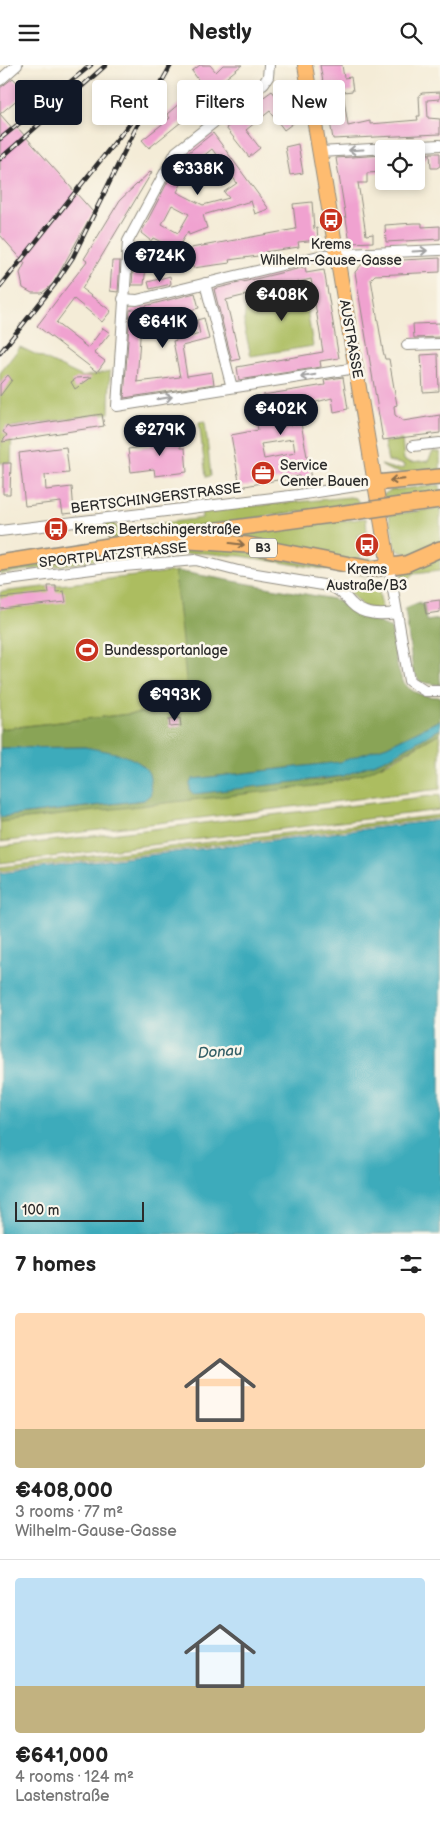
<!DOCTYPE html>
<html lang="en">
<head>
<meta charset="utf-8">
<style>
  :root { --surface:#fff; --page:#f2f2f2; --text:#222; --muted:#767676; --line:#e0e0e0; --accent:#111827 }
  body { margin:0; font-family:"Balsamiq Sans",sans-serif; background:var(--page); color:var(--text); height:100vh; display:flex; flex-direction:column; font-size:19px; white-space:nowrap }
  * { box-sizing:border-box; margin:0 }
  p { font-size:16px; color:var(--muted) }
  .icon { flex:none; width:28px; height:28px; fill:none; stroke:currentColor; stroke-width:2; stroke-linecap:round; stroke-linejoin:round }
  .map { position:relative; height:1169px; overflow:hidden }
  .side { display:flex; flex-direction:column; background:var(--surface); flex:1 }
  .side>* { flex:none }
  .hud { position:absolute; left:15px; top:15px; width:410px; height:45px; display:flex; gap:10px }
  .controls { position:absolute; left:375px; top:75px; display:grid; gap:10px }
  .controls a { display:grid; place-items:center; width:50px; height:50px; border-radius:5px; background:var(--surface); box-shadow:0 2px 8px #0003; font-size:25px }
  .scale { position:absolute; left:15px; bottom:12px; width:129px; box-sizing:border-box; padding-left:5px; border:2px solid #2b2b2b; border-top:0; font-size:14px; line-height:18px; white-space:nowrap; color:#2b2b2b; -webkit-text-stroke:4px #fbf7ec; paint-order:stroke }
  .price { position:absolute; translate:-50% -42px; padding:0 11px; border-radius:18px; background:var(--accent); color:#fff; font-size:16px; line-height:32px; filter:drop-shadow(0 1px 2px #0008) }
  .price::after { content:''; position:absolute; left:50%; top:30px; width:15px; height:11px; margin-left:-8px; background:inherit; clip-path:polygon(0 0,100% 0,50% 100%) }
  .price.selected { background:#222; color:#fff }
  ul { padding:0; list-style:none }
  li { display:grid; align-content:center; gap:10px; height:265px; padding:0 15px }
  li+li { border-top:1px solid var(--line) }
  li span { display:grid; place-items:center; height:155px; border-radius:5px; color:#555 }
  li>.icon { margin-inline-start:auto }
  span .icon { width:90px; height:90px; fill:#fffc; stroke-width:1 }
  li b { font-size:21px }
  h2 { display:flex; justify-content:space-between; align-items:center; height:60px; padding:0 15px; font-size:21px }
  .tag { padding:0 18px; border-radius:5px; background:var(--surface); box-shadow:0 2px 8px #0003; font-size:18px; line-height:45px }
  .tag.selected { background:var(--accent); color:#fff }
  header { display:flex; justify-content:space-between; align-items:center; height:65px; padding:0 15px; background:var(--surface); font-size:22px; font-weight:800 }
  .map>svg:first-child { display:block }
  .green { fill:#acbd60; stroke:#6c7446 }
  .forest { fill:#89a456; stroke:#5a6840 }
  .water { fill:#3dabbb; stroke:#346b73 }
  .building { fill:#f0a2d0; fill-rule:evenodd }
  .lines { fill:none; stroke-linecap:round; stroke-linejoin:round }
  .minor-casing { stroke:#908c81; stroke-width:12 }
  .major-casing { stroke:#908c81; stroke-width:16 }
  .highway-casing { stroke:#908c81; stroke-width:18 }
  .minor { stroke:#fff; stroke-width:10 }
  .major { stroke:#febc70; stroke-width:14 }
  .highway { stroke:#febc70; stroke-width:15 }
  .rail-casing { stroke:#2b2b2b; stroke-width:4.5 }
  .rail { stroke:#fbf7ec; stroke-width:2.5; stroke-dasharray:8; stroke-linecap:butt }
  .highway-bridge-casing { stroke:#908c81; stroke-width:18; stroke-linecap:butt }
  .highway-bridge { stroke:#febc70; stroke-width:15 }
  .oneway { stroke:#a0a0a0 }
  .oneway2 { stroke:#8a6c4a }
  .labels { text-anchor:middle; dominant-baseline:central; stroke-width:5; stroke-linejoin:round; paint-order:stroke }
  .shield { fill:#fbf7ec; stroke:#696865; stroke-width:1 }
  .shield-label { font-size:12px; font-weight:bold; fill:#2b2b2b }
  .poi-label { font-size:14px; fill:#2b2b2b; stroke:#fbf7ec; text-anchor:start }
  .street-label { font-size:14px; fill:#2b2b2b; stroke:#fbf7ec }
  .water-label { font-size:15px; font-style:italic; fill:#325e65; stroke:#fbf7ec }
</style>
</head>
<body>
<header><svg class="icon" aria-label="menu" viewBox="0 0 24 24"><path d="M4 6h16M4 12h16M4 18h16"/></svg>Nestly<svg class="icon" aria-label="search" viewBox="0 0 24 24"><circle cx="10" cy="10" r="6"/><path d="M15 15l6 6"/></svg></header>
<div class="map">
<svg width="440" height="1169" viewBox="0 0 440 1169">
  <rect width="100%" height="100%" fill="#fbf7ec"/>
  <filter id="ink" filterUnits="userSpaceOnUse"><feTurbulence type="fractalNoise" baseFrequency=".02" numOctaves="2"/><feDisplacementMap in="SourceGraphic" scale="10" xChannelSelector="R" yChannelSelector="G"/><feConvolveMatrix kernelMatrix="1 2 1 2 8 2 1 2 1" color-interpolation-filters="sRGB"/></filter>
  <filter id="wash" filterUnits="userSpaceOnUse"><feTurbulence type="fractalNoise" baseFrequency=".0096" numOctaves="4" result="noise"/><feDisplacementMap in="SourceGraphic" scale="20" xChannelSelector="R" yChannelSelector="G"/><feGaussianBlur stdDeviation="1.12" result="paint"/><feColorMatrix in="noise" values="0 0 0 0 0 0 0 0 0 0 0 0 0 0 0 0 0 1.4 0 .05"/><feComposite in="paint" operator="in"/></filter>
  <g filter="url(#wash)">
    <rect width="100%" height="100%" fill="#f4ecd7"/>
    <path class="green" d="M304,225L313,281L251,291L244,261L245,245L255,237Z
      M20,282L83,312L110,306L109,348L12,362L11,398H0V308Z
      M205,356L211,411L206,412L199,357Z
      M402,375L404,395L412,398L428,396L433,387H440V406C422,407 397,413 381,400L395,404L404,403V400L388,396L384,377Z
      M440,420V428L384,434L383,430L391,425Z
      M350,432L356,433L359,438L108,474L105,458L112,457L118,464L202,453L201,446Z
      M440,443V479L410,490L396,485L389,450Z
      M366,453L367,468L357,470L361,494L371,493V499L218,472Z
      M187,481H217L374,512L241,491L202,488L124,491L0,509V505L99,490Z
      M440,489V506L413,509L409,514L401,512L403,506Z
      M177,506L175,510L190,642L0,664V527Z
      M363,515L377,518L382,542L380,545L362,541L349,527Z
      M440,668V724L0,777V757L344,715L390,697Z
      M440,730V745L0,798V782Z
      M440,750V753L0,806V802Z"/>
    <path class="forest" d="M177,506L333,534L342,537L359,549L391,563C398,599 393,632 440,632V655L387,681L341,697L193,714L190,718L321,715L343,711L388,693L440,664V668L368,707L322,720L0,757V752L144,735L141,699L126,692L85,682L0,683V664L189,642L175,510Z
      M420,537V540L424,539L426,556L440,554V620L420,617L413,606L405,543Z"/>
    <path class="water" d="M440,655V664L388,693L343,711L194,729L190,726V718L193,714L340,697L387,681Z
      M85,682C103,686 140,689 149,709C151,714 150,723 151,729L144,735L0,752V683Z
      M440,755V1169H0V808Z"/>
    <g id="blocks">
      <path class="building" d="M200,0H210L216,7L223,0H242L216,21L219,26L205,37L196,25L202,20L192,6Z
        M320,0H342L344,13L351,12L353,26L343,27L348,61L370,56V59L418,55L417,51H420L419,30L422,28L440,27V34L427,35L428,53L440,54V69L333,74Z
        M13,13L26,27L0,49V23Z
        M272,26L296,56L284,65L270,46L246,65L260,83L249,92L226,63L263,36L261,34Z
        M187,32L196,45L149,83L142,75L170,53L167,49Z
        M0,49L14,65L17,62L93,147L53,219L42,228H32L23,223L20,208L25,198L0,170Z
        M213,68L269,144L255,149L251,136L203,150L207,163L189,170L188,166L167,201L156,194L165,179L153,173L151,176L141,168L177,99L184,91ZM212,84L237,118L224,127L229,133L203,140L177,127L190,102ZM172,140L189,149L178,168L162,159Z
        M298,79L303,108L290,110L285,82Z
        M429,88L416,111V89Z
        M430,88H440V101L437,103H431Z
        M384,90V107L367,108V118H358L365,163L366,170L373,169V177L350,178L336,93Z
        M151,106L152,107L82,224L111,246L102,257L74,234L56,258L88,283L103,263L110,268L94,288L105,296L97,307L37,261L87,196L84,194L120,135Z
        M312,137L314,164L317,163L318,175L298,177L299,182L264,187L265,190L229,195L230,198L193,203L191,183L296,164L293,139Z
        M414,158H422V162L440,161V174L386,177L385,160Z
        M134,191L147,192L144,220H132Z
        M440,193V207L375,210L371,214L383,286L385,294H389L397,340L394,341L395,350L403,356L440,350V368L383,375L355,207L364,197Z
        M112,196H120L118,227L110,226Z
        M305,202L306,208L324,205L339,293L320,296L321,302L239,315L237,302L323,287L311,214L226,235L240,294L232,296L214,224Z
        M170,211L171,219L150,224L148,217Z
        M195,228L199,243L141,258L137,317L180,312L173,276L200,269L197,255L204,253L209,274L182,281L187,311L212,307L214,319L124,333L130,245Z
        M440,258V272L414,273L413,259Z
        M438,289L439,326L423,327L421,290Z
        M8,310L12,315L0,331V319Z
        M92,312L75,324L71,317L77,313Z
        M343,312L348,344L334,347L332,333L277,347L279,362L301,358L311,414L300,416L299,411L240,422L231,370L258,365L253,336L263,335V330L325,320L324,315ZM293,374L295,388L264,394L261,379Z
        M102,349L104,361L2,377L7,370L3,367L7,361L10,363Z
        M168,370V375L180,373L181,383H185L187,407L155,411L154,404L131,407L128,384L151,381V377L156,376V371Z
        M66,382L69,408L45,410L46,425L72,422L74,448L63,449L61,437L25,441L19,388Z
        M3,398H11L10,429H3Z
        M48,521H56V527L64,526L66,537L0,544V533L49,528Z
        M440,535V547L426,549L424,537Z
        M180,653L181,661L170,662L169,654Z"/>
    </g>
  </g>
  <g filter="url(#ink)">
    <use href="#blocks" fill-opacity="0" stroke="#908c81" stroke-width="1"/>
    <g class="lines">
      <g class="minor-casing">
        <path id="minor" d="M269,0L268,12L264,18L176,87L128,176L117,341L356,303
          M0,15L17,0
          M320,87L440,80
          M205,218L231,319L234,322
          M123,234L137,235L323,190L440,185
          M407,280L440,279
          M413,381L440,378
          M0,466L298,430L375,418
          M389,502L409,616L425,626H440
          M0,516L100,503L196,495L238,506L329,521C339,524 344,530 351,538C363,551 381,550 397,548"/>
      </g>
      <g class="major-casing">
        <path id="major" d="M305,0L389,502"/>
      </g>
      <g class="highway-casing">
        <path id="highway" d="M375,418L440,412
          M401,440L440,435
          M190,476L248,480L371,504L406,499L440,484
          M0,498L154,474L353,447"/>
      </g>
      <use href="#minor" class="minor"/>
      <use href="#major" class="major"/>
      <use href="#highway" class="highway"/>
      <g class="rail-casing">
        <path id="rail" d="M0,74L91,0
          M0,94L106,0
          M0,222L138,48
          M0,288L55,219L73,192L135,65L171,0"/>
      </g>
      <use href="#rail" class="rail"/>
      <g class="highway-bridge-casing">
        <path id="highway-bridge" d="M353,447L401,440"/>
      </g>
      <use href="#highway-bridge" class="highway-bridge"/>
    </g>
    <defs><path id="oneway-shaft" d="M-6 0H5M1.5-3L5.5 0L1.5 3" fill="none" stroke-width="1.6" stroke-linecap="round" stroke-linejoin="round" transform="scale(1.25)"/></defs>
    <g class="oneway">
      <use href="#oneway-shaft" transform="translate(356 85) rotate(177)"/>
      <use href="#oneway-shaft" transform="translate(420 186) rotate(-3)"/>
      <use href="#oneway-shaft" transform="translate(308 311) rotate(170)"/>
      <use href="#oneway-shaft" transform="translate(165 333) rotate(-9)"/>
    </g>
    <g class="oneway2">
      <use href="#oneway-shaft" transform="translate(397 415) rotate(175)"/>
      <use href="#oneway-shaft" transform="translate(237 479) rotate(7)"/>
    </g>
  </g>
  <defs>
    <g id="bus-disc" transform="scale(1.25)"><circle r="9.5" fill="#c8321e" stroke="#fbf7ec"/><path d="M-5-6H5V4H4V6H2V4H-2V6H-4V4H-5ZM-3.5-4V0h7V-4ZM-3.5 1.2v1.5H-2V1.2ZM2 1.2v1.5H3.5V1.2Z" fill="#fff"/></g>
    <g id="office-disc" transform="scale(1.25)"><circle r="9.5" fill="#c8321e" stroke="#fbf7ec"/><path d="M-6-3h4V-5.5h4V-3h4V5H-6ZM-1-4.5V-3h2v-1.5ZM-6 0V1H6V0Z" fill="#fff"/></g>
    <g id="stadium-disc" transform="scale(1.25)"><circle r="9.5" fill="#c8321e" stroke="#fbf7ec"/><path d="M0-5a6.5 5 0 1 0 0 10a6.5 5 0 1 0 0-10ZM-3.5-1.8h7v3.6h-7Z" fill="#fff"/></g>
  </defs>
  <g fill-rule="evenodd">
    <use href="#bus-disc" x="331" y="155"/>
    <use href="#office-disc" x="263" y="408"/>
    <use href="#bus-disc" x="56" y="464"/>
    <use href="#bus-disc" x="367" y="480"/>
    <use href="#stadium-disc" x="87" y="585"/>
  </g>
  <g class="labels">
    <rect class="shield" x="249" y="473.5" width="28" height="19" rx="4"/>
    <g class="shield-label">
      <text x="263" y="483">B3</text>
    </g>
    <g class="poi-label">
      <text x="331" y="179" text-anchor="middle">Krems<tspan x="331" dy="16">Wilhelm-Gause-Gasse</tspan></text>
      <text x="280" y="400">Service<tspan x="280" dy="16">Center Bauen</tspan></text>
      <text x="74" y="464">Krems Bertschingerstraße</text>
      <text x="367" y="504" text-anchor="middle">Krems<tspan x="367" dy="16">Austraße/B3</tspan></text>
      <text x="104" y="585">Bundessportanlage</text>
    </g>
    <g class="street-label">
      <text transform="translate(351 274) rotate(80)">AUSTRASSE</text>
      <text transform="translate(156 433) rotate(-7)">BERTSCHINGERSTRASSE</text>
      <text transform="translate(113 490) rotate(-6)">SPORTPLATZSTRASSE</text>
    </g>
    <g class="water-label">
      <text transform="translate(220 987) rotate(-4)">Donau</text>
    </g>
  </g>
</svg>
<div class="controls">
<a><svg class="icon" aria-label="locate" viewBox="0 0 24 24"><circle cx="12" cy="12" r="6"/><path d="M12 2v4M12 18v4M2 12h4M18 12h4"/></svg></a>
</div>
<div class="scale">100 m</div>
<b class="price" style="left:198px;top:131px">€338K</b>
<b class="price" style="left:160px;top:218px">€724K</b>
<b class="price selected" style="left:282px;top:257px">€408K</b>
<b class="price" style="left:163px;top:284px">€641K</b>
<b class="price" style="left:281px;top:371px">€402K</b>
<b class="price" style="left:160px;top:392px">€279K</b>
<b class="price" style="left:175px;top:657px">€993K</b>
<div class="hud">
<a class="tag selected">Buy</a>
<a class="tag">Rent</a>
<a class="tag">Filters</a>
<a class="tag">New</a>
</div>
</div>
<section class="side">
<h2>7 homes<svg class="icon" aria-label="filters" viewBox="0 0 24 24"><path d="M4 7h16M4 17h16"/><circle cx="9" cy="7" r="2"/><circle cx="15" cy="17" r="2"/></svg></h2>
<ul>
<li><span style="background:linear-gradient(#ffd9b3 75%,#c2b280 0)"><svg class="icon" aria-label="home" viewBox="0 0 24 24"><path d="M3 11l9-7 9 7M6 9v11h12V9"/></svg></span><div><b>€408,000</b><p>3 rooms · 77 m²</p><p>Wilhelm-Gause-Gasse</p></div></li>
<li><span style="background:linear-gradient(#bfe0f5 70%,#c2b280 0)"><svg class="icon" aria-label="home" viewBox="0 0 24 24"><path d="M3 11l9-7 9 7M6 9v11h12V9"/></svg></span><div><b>€641,000</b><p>4 rooms · 124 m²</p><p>Lastenstraße</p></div></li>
</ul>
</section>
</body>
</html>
